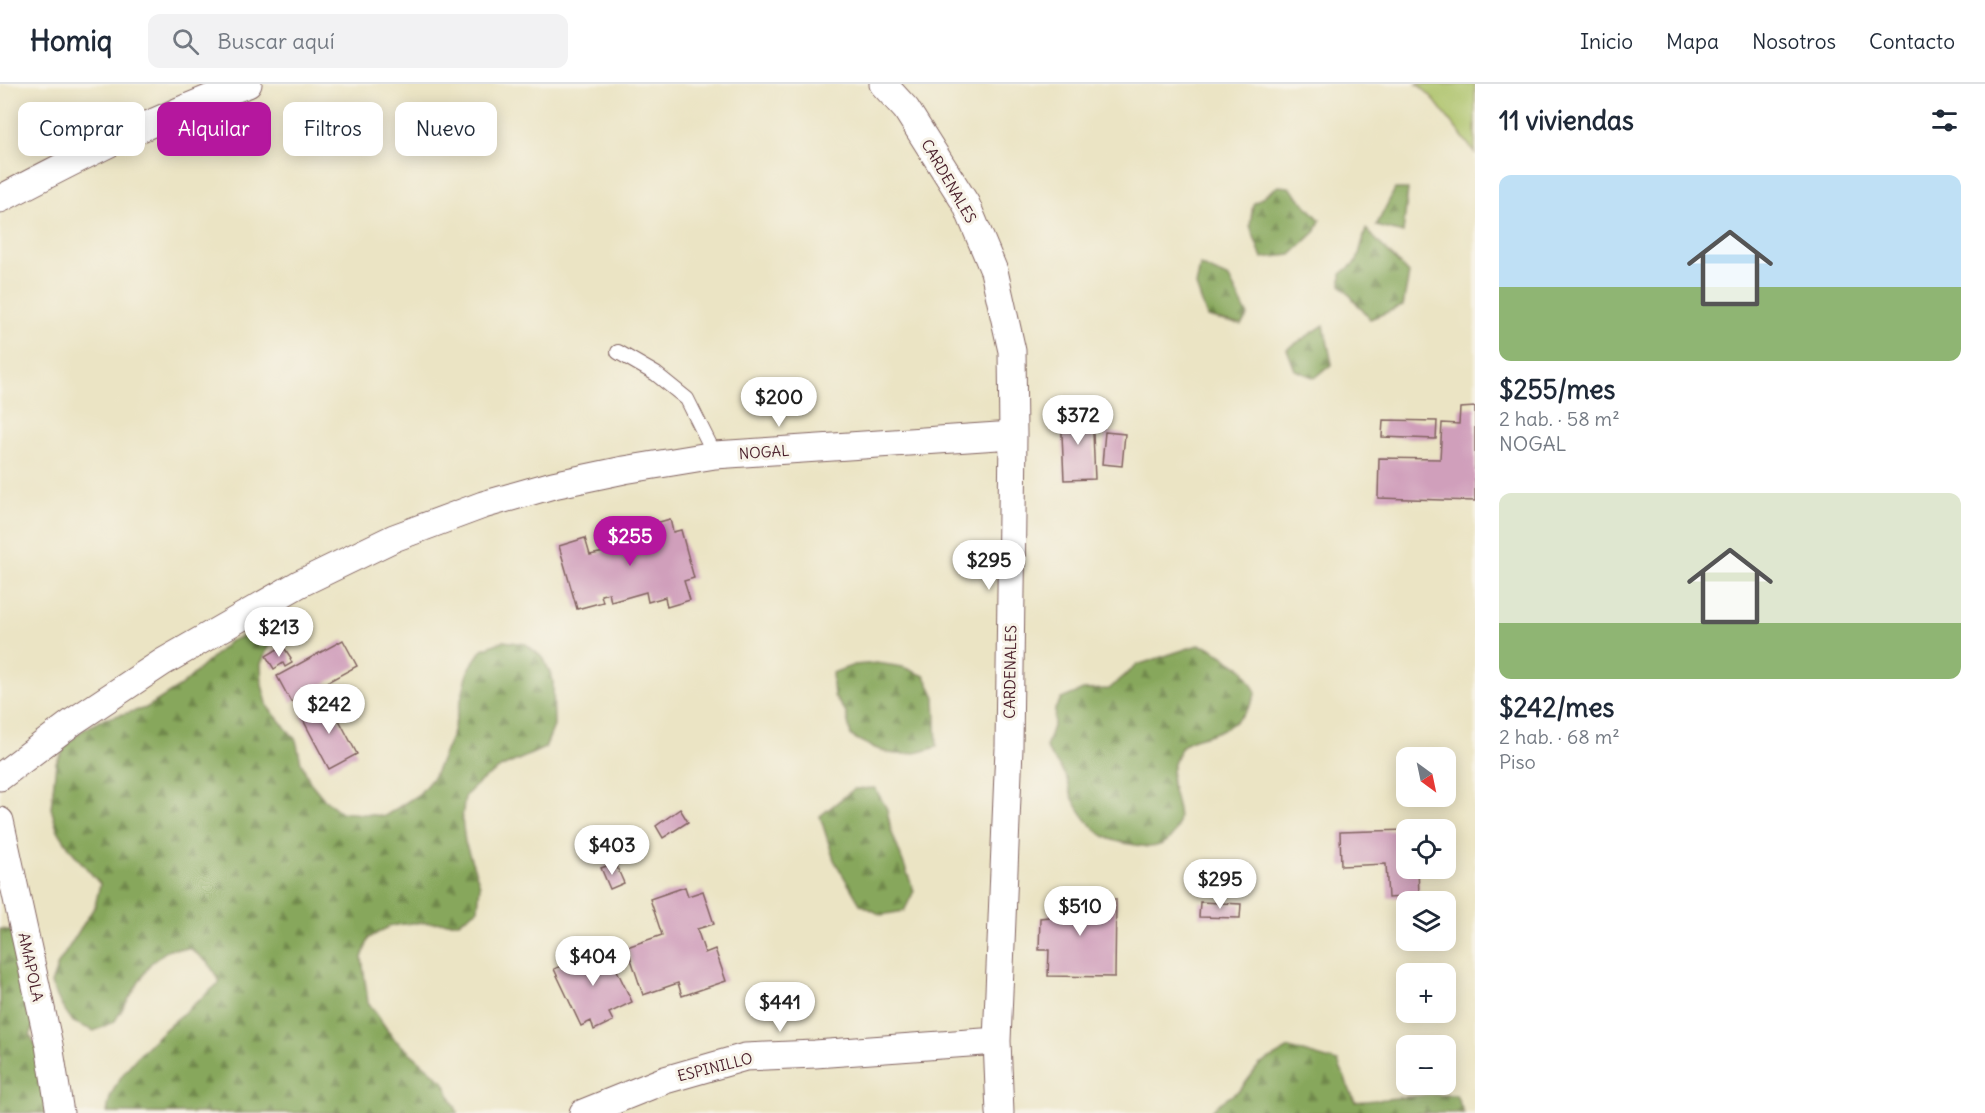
<!DOCTYPE html>
<html lang="es">
<head>
<meta charset="utf-8">
<style>
  :root { --surface:#fff; --page:#f2f2f3; --text:#1f2937; --muted:#747a83; --line:#e0e1e3; --accent:#b5179e }
  body { margin:0; font-family:Delius,sans-serif; background:var(--page); color:var(--text); height:100vh; display:flex; flex-direction:column; font-size:22px; white-space:nowrap }
  * { box-sizing:border-box; margin:0 }
  p { font-size:20px; color:var(--muted) }
  .icon { flex:none; width:33px; height:33px; fill:none; stroke:currentColor; stroke-width:2; stroke-linecap:round; stroke-linejoin:round }
  .map { position:relative; flex:1; overflow:hidden }
  .drawer { display:flex; flex-direction:column; background:var(--surface); width:510px }
  .drawer>* { flex:none }
  .banner { position:absolute; left:18px; top:18px; width:570px; height:54px; display:flex; gap:12px }
  .needle { width:39px; rotate:147deg }
  .tools { position:absolute; left:1396px; top:663px; display:grid; gap:12px }
  .tools a { display:grid; place-items:center; width:60px; height:60px; border-radius:12px; background:var(--surface); box-shadow:0 3px 15px #0003; font-size:30px }
  .price { position:absolute; translate:-50% -51px; padding:0 14px; border-radius:21px; background:#fff; color:#222; font-size:20px; line-height:39px; filter:drop-shadow(0 2px 3px #0008) }
  .price::after { content:''; position:absolute; left:50%; top:36px; width:18px; height:14px; margin-left:-9px; background:inherit; clip-path:polygon(0 0,100% 0,50% 100%) }
  .price.selected { background:var(--accent); color:#fff }
  ul { padding:0; list-style:none }
  li { display:grid; align-content:center; gap:12px; height:318px; padding:0 24px }
  li span { display:grid; place-items:center; height:186px; border-radius:12px; color:#555 }
  li>.icon { margin-inline-start:auto }
  span .icon { width:108px; height:108px; fill:#fffc; stroke-width:1 }
  li b { font-size:26px }
  h2 { display:flex; justify-content:space-between; align-items:center; height:72px; padding:0 24px; font-size:26px }
  .pill { padding:0 21px; border-radius:12px; background:var(--surface); box-shadow:0 3px 15px #0003; font-size:21px; line-height:54px }
  .pill.selected { background:var(--accent); color:#fff }
  header { display:flex; align-items:center; gap:36px; box-sizing:border-box; height:84px; padding:0 30px; background:var(--surface); border-bottom:2px solid var(--line) }
  header strong { font-size:28px }
  nav { display:flex; gap:33px; margin-inline-start:auto; font-size:21px }
  .search { width:420px; height:54px; background:var(--page); display:flex; align-items:center; gap:15px; box-sizing:border-box; padding:0 21px; border-radius:12px; color:var(--muted); font-size:22px }
  main { display:flex; flex:1; min-height:0 }
  .map>svg:first-child { display:block }
  .grass { fill:#aac166; stroke:#7a7048; stroke-width:1.5 }
  .forest { fill:url(#forest-firs); stroke:#686343; stroke-width:1.5 }
  .building { fill:#d09fbb }
  .lines { fill:none; stroke-linecap:round; stroke-linejoin:round }
  .lane-casing { stroke:#826461; stroke-width:16 }
  .street-casing { stroke:#826461; stroke-width:29 }
  .lane { stroke:#fff; stroke-width:14 }
  .street { stroke:#fff; stroke-width:27 }
  .labels { text-anchor:middle; dominant-baseline:central; stroke-width:6; stroke-linejoin:round; paint-order:stroke }
  .street-label { font-size:15px; fill:#4a1f2b; stroke:#f7f3e8 }
</style>
</head>
<body>
<header>
<strong>Homiq</strong>
<div class="search"><svg class="icon" aria-label="search" viewBox="0 0 24 24"><circle cx="10" cy="10" r="6"/><path d="M15 15l6 6"/></svg>Buscar aquí</div>
<nav><a>Inicio</a><a>Mapa</a><a>Nosotros</a><a>Contacto</a></nav>
</header>
<main>
<div class="map">
<svg width="1475" height="1029" viewBox="0 0 1475 1029">
  <defs>
    <pattern id="forest-firs" width="22" height="20" patternUnits="userSpaceOnUse" patternTransform="scale(1.5)"><rect width="22" height="20" fill="#87a75b"/><path d="M5 1l3.5 6h-7zM16 11l3.5 6h-7z" fill="#70874b"/></pattern>
  </defs>
  <rect width="100%" height="100%" fill="#f7f3e8"/>
  <filter id="ink" filterUnits="userSpaceOnUse"><feTurbulence type="fractalNoise" baseFrequency=".0167" numOctaves="2"/><feDisplacementMap in="SourceGraphic" scale="12" xChannelSelector="R" yChannelSelector="G"/><feConvolveMatrix kernelMatrix="1 2 1 2 8 2 1 2 1" color-interpolation-filters="sRGB"/></filter>
  <filter id="wash" filterUnits="userSpaceOnUse"><feTurbulence type="fractalNoise" baseFrequency=".008" numOctaves="4" result="noise"/><feDisplacementMap in="SourceGraphic" scale="24" xChannelSelector="R" yChannelSelector="G"/><feGaussianBlur stdDeviation="1.35" result="paint"/><feColorMatrix in="noise" values="0 0 0 0 0 0 0 0 0 0 0 0 0 0 0 0 0 1.4 0 .05"/><feComposite in="paint" operator="in"/></filter>
  <g filter="url(#wash)">
    <rect width="100%" height="100%" fill="#ebe4c4"/>
    <path class="grass" d="M1417,0H1475V69L1430,11Z"/>
    <path class="forest" d="M1278,102L1289,103L1320,136L1316,147L1291,171L1262,174L1250,142L1253,120Z
      M1395,105H1408L1403,149L1376,142Z
      M1366,145L1409,190L1403,222L1370,235L1341,201V190L1357,177Z
      M1200,181L1229,194L1248,232L1241,241L1207,233L1196,202Z
      M1324,241L1332,280L1315,294L1295,286L1287,265Z
      M252,549L270,559L261,580L262,601L268,623L296,656L301,678L310,698L324,715L341,728L385,732L419,710L434,692L452,651L469,584L482,565L503,557L526,560L544,575L553,596L554,642L545,664L502,683L481,697L465,712L462,735L465,758L480,801L478,825L459,838L412,839L390,842L369,854L362,874L368,918L393,954L443,997L458,1029H107C108,1022 109,1013 113,1007C131,968 188,927 220,898L209,880L191,865H169L150,880L115,937L94,947L73,938L60,919L51,900L58,880L95,822L100,800L70,765L57,745L51,724L56,679L67,660L83,646L104,635L146,624L182,601L230,557Z
      M1198,561L1209,563L1243,585L1256,608C1249,630 1233,643 1211,650C1199,655 1187,654 1180,666C1177,672 1173,681 1172,688C1168,707 1185,726 1176,746C1170,760 1155,765 1142,762C1132,760 1120,759 1110,755C1094,748 1081,730 1073,715C1070,708 1069,700 1066,693C1060,682 1051,674 1046,663L1054,639L1055,625L1061,615L1083,606L1109,605L1137,581Z
      M877,579L903,583L925,592L935,613L937,663C899,676 885,671 851,652L846,629L834,612L832,589L854,581Z
      M875,704L887,725L891,746L914,807L904,827L881,831L860,820L834,776L820,732L854,705Z
      M0,845L14,847L34,941L30,952L41,969L58,1029H0Z
      M1289,964L1338,978L1355,1018L1428,1011H1456L1464,1029H1210L1220,1019L1241,1005L1259,981Z"/>
    <g id="blocks">
      <path class="building" d="M1475,323V417L1378,414L1379,374L1440,375L1442,339L1459,340L1460,324Z
        M1092,327L1095,395L1064,396L1061,328Z
        M1383,336L1437,337L1436,355L1382,353Z
        M1105,348L1125,350L1122,382L1102,380Z
        M670,435L673,448L681,446L694,494L684,497L690,516L667,523L665,513L648,518L646,508L611,518L609,509L601,511L603,518L577,525L559,462L585,454L590,471L604,468L600,456L628,447L631,459L645,456L642,443Z
        M343,556L357,582L291,618L277,592Z
        M283,562L291,574L290,575L292,579L285,583L283,579L274,585L266,572Z
        M329,617L357,670L329,685L301,632Z
        M680,725L688,738L663,754L656,742Z
        M1407,746V784H1418L1419,812L1388,814L1386,780L1341,782L1340,748Z
        M615,779L624,799L610,805L601,784Z
        M685,803L688,812L703,807L714,840L697,845L705,869L715,865L726,897L682,912L678,899L643,911L627,863L662,851L650,815Z
        M1049,814L1116,815L1115,893L1048,892L1049,866H1039L1040,834L1049,833Z
        M1200,818L1241,820L1240,834L1199,833Z
        M605,861L632,918L609,929L613,937L594,946L591,937L581,942L554,885Z"/>
    </g>
  </g>
  <g filter="url(#ink)">
    <use href="#blocks" fill-opacity="0" stroke="#826461" stroke-width="1.5"/>
    <g class="lines">
      <g class="lane-casing">
        <path id="lane" d="M618,268L656,290L687,315L715,371"/>
      </g>
      <g class="street-casing">
        <path id="street" d="M883,0L906,25L966,120L994,187L1012,267L1013,351L1009,664L997,957L1000,1029
          M0,115C81,73 162,30 248,0
          M0,693L74,637L163,578L299,500L394,454L483,421L553,401L624,386L715,371L1013,351
          M0,737L49,961L60,1029
          M583,1029L665,996L745,973L815,970L997,957"/>
      </g>
      <use href="#lane" class="lane"/>
      <use href="#street" class="street"/>
    </g>
  </g>
  <g class="labels">
    <g class="street-label">
      <text transform="translate(949 97) rotate(60)">CARDENALES</text>
      <text transform="translate(764 368) rotate(-4)">NOGAL</text>
      <text transform="translate(1010 588) rotate(-89)">CARDENALES</text>
      <text transform="translate(31 883) rotate(78)">AMAPOLA</text>
      <text transform="translate(715 983) rotate(-14)">ESPINILLO</text>
    </g>
  </g>
</svg>
<div class="tools">
<a><svg class="needle" viewBox="-14 -14 28 28"><path d="M0-13l5 13h-10z" fill="#e53935"/><path d="M0 13l5-13h-10z" fill="#747a83"/></svg></a>
<a><svg class="icon" aria-label="locate" viewBox="0 0 24 24"><circle cx="12" cy="12" r="6"/><path d="M12 2v4M12 18v4M2 12h4M18 12h4"/></svg></a>
<a><svg class="icon" aria-label="layers" viewBox="0 0 24 24"><path d="M12 4l9 5-9 5-9-5zM3 14l9 5 9-5"/></svg></a>
<a>+</a>
<a>−</a>
</div>
<b class="price" style="left:779px;top:344px">$200</b>
<b class="price" style="left:1078px;top:362px">$372</b>
<b class="price selected" style="left:630px;top:483px">$255</b>
<b class="price" style="left:989px;top:507px">$295</b>
<b class="price" style="left:279px;top:574px">$213</b>
<b class="price" style="left:329px;top:651px">$242</b>
<b class="price" style="left:612px;top:792px">$403</b>
<b class="price" style="left:1220px;top:826px">$295</b>
<b class="price" style="left:1080px;top:853px">$510</b>
<b class="price" style="left:593px;top:903px">$404</b>
<b class="price" style="left:780px;top:949px">$441</b>
<div class="banner">
<a class="pill">Comprar</a>
<a class="pill selected">Alquilar</a>
<a class="pill">Filtros</a>
<a class="pill">Nuevo</a>
</div>
</div>
<section class="drawer">
<h2>11 viviendas<svg class="icon" aria-label="filters" viewBox="0 0 24 24"><path d="M4 7h16M4 17h16"/><circle cx="9" cy="7" r="2"/><circle cx="15" cy="17" r="2"/></svg></h2>
<ul>
<li><span style="background:linear-gradient(#bfe0f5 60%,#8fb573 0)"><svg class="icon" aria-label="home" viewBox="0 0 24 24"><path d="M3 11l9-7 9 7M6 9v11h12V9"/></svg></span><div><b>$255/mes</b><p>2 hab. · 58 m²</p><p>NOGAL</p></div></li>
<li><span style="background:linear-gradient(#dfe7d0 70%,#8fb573 0)"><svg class="icon" aria-label="home" viewBox="0 0 24 24"><path d="M3 11l9-7 9 7M6 9v11h12V9"/></svg></span><div><b>$242/mes</b><p>2 hab. · 68 m²</p><p>Piso</p></div></li>
</ul>
</section>
</main>
</body>
</html>
